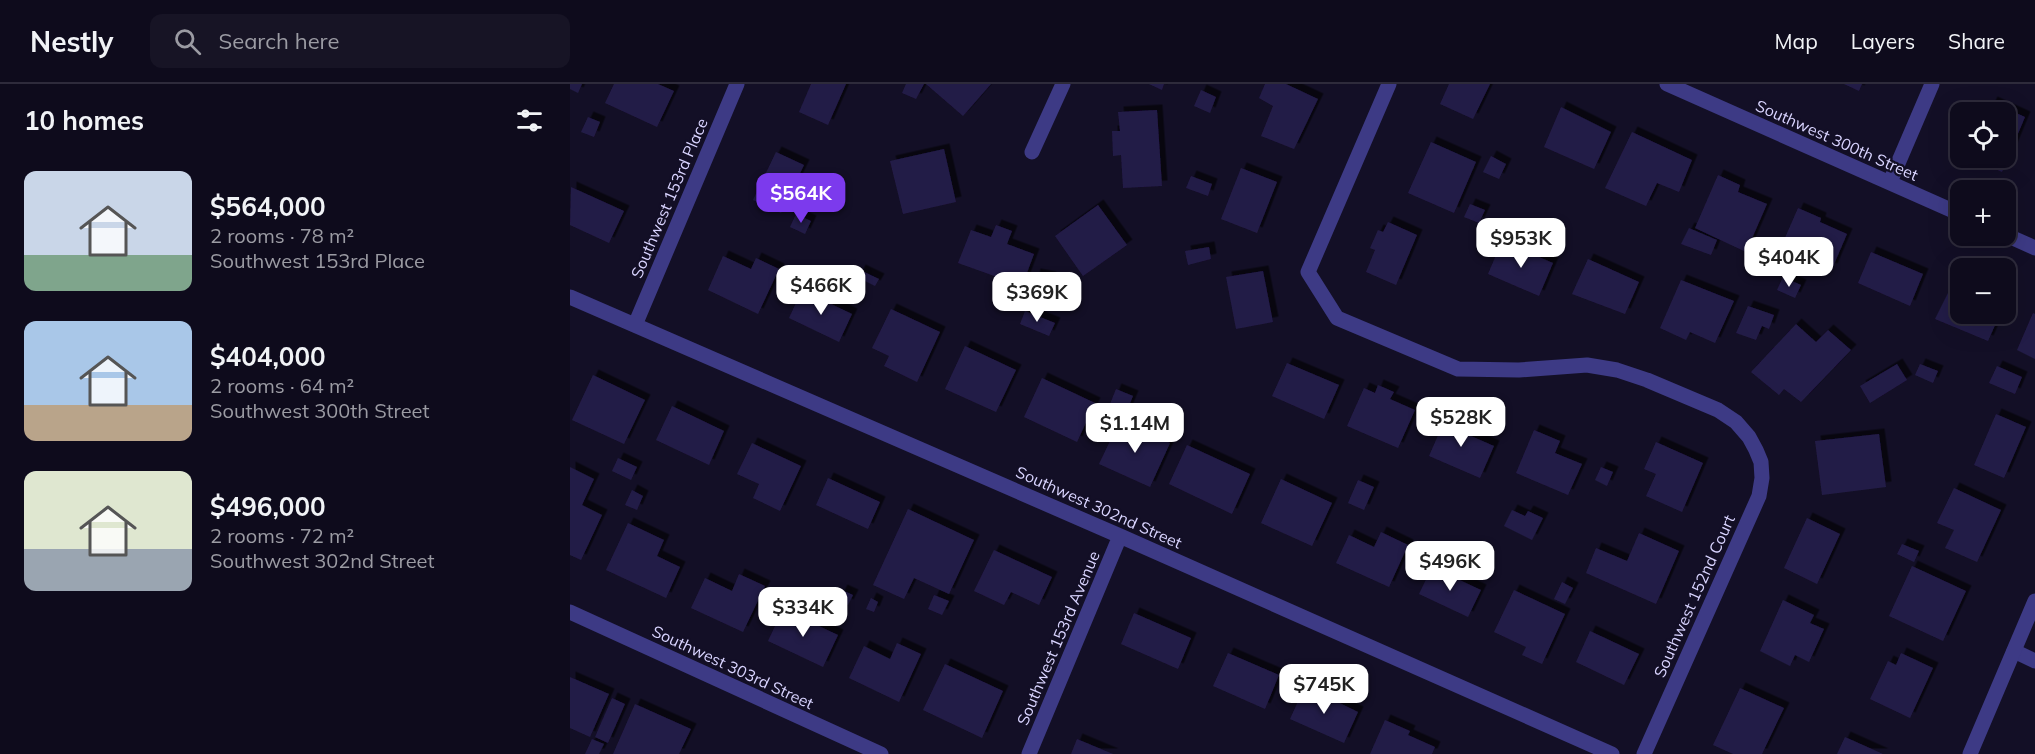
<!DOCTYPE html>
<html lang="en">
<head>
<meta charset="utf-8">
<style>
  :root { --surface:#0e0b1c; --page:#171425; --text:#f1f3f6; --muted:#9b9ba3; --line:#2e2b3b; --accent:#7c3aed }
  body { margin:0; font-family:Mulish,sans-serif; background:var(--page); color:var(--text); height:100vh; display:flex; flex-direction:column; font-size:22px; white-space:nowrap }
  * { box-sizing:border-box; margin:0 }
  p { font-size:20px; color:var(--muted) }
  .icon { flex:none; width:33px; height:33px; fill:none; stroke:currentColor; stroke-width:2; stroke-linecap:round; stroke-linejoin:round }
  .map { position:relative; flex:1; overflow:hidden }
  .side { display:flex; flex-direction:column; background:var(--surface); width:570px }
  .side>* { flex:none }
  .buttons { position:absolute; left:1380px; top:18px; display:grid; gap:12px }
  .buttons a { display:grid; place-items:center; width:66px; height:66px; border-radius:12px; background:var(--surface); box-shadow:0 6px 24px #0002,0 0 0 2px var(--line); font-size:30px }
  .price { position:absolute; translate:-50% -51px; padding:0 14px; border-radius:12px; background:#fff; color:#222; font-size:20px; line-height:39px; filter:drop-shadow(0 2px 3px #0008) }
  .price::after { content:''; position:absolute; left:50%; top:36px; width:18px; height:14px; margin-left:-9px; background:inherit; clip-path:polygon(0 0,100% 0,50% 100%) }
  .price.on { background:var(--accent); color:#fff }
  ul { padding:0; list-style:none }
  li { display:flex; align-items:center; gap:18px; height:150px; padding:0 24px }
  li span { display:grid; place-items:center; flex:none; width:168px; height:120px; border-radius:12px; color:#555 }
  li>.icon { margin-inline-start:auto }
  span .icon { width:72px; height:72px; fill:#fffc; stroke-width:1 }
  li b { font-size:26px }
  h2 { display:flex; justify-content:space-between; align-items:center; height:72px; padding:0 24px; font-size:26px }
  header { display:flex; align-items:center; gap:36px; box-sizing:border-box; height:84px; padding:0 30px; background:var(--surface); border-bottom:2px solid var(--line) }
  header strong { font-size:28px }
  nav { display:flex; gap:33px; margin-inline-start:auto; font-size:21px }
  .search { width:420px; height:54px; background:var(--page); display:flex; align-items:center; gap:15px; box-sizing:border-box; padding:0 21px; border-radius:12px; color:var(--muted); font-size:22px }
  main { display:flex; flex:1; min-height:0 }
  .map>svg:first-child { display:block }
  .building { fill:#241b47; filter:url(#shadow) }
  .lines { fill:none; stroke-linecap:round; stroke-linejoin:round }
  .minor { stroke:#3d3a85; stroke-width:15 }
  .tertiary { stroke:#3d3a85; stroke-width:15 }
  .labels { text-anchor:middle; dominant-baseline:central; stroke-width:4.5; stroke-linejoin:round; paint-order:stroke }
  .street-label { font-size:16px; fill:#d9d4ff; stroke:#130f26 }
</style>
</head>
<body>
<header>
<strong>Nestly</strong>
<div class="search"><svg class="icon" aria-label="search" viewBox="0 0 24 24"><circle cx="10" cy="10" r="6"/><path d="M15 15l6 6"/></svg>Search here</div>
<nav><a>Map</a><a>Layers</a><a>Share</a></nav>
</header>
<main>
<section class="side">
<h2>10 homes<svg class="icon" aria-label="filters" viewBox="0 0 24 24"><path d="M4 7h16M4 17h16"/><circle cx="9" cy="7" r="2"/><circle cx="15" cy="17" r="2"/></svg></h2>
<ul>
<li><span style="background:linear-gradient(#c9d6e8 70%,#7fa58c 0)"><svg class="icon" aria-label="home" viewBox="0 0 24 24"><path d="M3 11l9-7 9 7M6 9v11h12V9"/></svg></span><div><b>$564,000</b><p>2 rooms · 78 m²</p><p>Southwest 153rd Place</p></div></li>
<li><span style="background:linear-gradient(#a9c7e8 70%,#b9a48a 0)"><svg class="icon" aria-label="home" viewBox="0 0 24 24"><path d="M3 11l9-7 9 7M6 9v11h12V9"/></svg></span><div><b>$404,000</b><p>2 rooms · 64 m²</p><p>Southwest 300th Street</p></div></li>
<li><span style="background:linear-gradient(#dfe7d0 65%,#9aa5b1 0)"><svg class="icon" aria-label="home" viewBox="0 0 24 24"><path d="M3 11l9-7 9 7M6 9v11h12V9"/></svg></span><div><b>$496,000</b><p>2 rooms · 72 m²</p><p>Southwest 302nd Street</p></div></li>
</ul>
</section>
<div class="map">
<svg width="1465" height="670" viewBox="0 0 1465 670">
  <defs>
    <filter id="shadow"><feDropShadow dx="5.5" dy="-5.5" stdDeviation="0" flood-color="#0009"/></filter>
  </defs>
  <rect width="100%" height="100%" fill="#130f26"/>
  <path class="building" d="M0,0H12L8,9L0,5Z
    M44,0H88L104,7L87,43L35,19Z
    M241,0H276L258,41L229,28Z
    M336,0H354L346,15L332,9Z
    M356,0H421L393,32Z
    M579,0H594L592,6Z
    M695,0H716L748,15L724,65L691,52L703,22L689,14Z
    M879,0H920L903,35L870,20Z
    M1274,0H1292L1289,7Z
    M631,6L646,13L640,29L624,22Z
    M1422,18L1455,33L1432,88L1404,75L1405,74H1436V28H1417Z
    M991,23L1041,48L1024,85L974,63Z
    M587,26L592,102L553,104L551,71L543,72L542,47H550L548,28Z
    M18,33L30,38L24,53L11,48Z
    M1062,48L1122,76L1109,108L1087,99L1076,122L1035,104Z
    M861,58L906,78L884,129L838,109Z
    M374,65L386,118L333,130L320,77Z
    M206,68L234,81L211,129L183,116Z
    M921,72L936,80L929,95L913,88Z
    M671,84L707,98L687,149L651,135Z
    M1148,91L1170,101L1168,108L1197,120L1176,168L1125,144Z
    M621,92L642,100L638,112L616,104Z
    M1,103L54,127L39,159L0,141Z
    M900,120L915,126L909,139L894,133Z
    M528,121L557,161L513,192L485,152Z
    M1228,124L1251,134L1250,138L1277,150L1262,185L1239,174L1232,190L1204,179Z
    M226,130L241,137L235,150L220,143Z
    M818,138L847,151L826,201L796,188L805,166L800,164L808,146L813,148Z
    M426,141L442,147L437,160L464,170L452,202L388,179L401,146L421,153Z
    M1119,144L1147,156L1141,171L1111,160Z
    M932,157L983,179L969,212L918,190Z
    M639,163L641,175L618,181L615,167Z
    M1301,168L1353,190L1340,222L1288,199Z
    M153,172L181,185L186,174L209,185L188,230L138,206Z
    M1018,175L1069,198L1055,230L1002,210Z
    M290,186L309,195L305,202L287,193Z
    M693,187L703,238L666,245L656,193Z
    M465,190L481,193L473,228L454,224L456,215L460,216Z
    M1213,193L1231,201L1225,214L1207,206Z
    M1111,196L1164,217L1145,259L1120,248L1116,256L1090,244Z
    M1383,199L1390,202V230H1430L1418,257L1365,235Z
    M232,206L282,230L269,258L219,234Z
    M1178,222L1204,231L1199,245L1192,242L1186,256L1166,249Z
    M321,225L370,248L347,298L314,282L319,272L302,264Z
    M455,227L485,239L479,252L450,240Z
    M1463,229L1465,230V275L1447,266Z
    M1226,240L1246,258L1258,246L1281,266L1231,318L1214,305L1209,311L1181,288Z
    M395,262L446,286L426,328L375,305Z
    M717,279L769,301L754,335L702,312Z
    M1327,280L1337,296L1300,319L1290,302Z
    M1350,280L1368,287L1363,299L1345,291Z
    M1427,282L1452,293L1445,310L1419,299Z
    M23,291L75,316L54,360L2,336Z
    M472,294L525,319L507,358L454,333Z
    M808,301L824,308L820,315L845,326L828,364L777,342L794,304L805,309Z
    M546,305L563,312L556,329L551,327L548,335L536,330Z
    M102,322L154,347L139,381L86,356Z
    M1426,330L1456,343L1434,394L1404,381Z
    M877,331L905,344L901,352L924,362L910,394L859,372Z
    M550,336L600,359L580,403L529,380Z
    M964,346L990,357L985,369L1012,380L998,411L946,389Z
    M1309,350L1316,403L1252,411L1245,357Z
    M1086,358L1133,379L1112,428L1076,412L1086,390L1074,385Z
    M182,359L231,382L210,427L183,414L189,400L167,390Z
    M617,361L680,390L662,430L599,400Z
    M48,374L67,383L61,396L42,387Z
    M0,383L24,395L12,421L32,431L11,476L0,471Z
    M1031,383L1043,388L1037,402L1025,396Z
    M258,394L310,418L298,445L246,421Z
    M711,395L762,419L742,462L691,439Z
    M788,396L804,403L794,426L778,419Z
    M1384,404L1431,426L1407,478L1375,464L1384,446L1367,439Z
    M62,406L73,412L67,426L55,421Z
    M338,425L404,456L379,510L344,494L334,515L303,501Z
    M942,426L955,432L958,427L973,434L962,456L934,442Z
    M1237,434L1270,450L1247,500L1214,484Z
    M58,439L94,456L87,472L110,483L96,514L36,486Z
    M811,448L838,461L819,503L766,479L779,451L804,463Z
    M1069,449L1109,467L1086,520L1016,489L1026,464L1057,477Z
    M1332,460L1349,467L1344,478L1327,470Z
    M424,466L482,493L469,521L441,508L434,521L404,507Z
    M1342,482L1396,507L1373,557L1319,532Z
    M862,483L911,506L898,533L849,510Z
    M169,490L195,502L173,548L121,524L135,494L162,507Z
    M992,498L1003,504L995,520L984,515Z
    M272,506L283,511L278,521L267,516Z
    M944,506L995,530L972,580L952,571L956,563L924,548Z
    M364,511L379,517L372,531L358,525Z
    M301,514L308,518L304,528L296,525Z
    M1213,516L1244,531L1240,539L1254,545L1239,578L1225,571L1220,582L1190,567Z
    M213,525L268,551L253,583L198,557Z
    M564,529L621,554L608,585L551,560Z
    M1020,547L1069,570L1054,601L1006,578Z
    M327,559L351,570L329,618L279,594L294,562L320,575Z
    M658,569L709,591L695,625L643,602Z
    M1331,569L1363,584L1340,634L1300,615L1318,577L1326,581Z
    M375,580L433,607L412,654L353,626Z
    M0,593L39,610L20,653L0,644Z
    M735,602L788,628L774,659L720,635Z
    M1170,604L1214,624L1192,670H1163L1143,661Z
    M42,614L55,620L38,659L25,653Z
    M65,620L121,645L109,670H43Z
    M815,636L840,647L838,651L865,663L862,670H800Z
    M1275,653L1313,670H1267Z
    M22,655L34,660L29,670H15Z
    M507,655L543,670H501Z"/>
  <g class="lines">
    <path class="minor" d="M819,0L738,188L767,234L888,285L949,286L1017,281L1047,286L1077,296L1148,326L1166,338L1179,353L1186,366L1191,378L1192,394L1189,412L1074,670
      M1097,0L1390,130
      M462,68L493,0
      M1320,98L1362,0
      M1436,151L1465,164
      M0,213L550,452L1042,670
      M65,241L167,0
      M0,528L311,670
      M1444,567L1465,577
      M459,670L550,452"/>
    <path class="tertiary" d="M1400,670L1465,517"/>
  </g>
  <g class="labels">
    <g class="street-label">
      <text transform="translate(1267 56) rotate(24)">Southwest 300th Street</text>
      <text transform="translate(99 114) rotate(-67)">Southwest 153rd Place</text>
      <text transform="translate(529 423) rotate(24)">Southwest 302nd Street</text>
      <text transform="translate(1124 512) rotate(-66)">Southwest 152nd Court</text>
      <text transform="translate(488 554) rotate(-67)">Southwest 153rd Avenue</text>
      <text transform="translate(163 583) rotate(25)">Southwest 303rd Street</text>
    </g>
  </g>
</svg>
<div class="buttons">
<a><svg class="icon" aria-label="locate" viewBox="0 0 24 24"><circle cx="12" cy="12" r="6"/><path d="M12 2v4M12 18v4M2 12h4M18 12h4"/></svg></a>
<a>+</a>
<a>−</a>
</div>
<b class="price on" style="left:231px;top:140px">$564K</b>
<b class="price" style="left:951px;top:185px">$953K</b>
<b class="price" style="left:1219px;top:204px">$404K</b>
<b class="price" style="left:251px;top:232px">$466K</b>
<b class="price" style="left:467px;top:239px">$369K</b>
<b class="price" style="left:891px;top:364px">$528K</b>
<b class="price" style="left:565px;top:370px">$1.14M</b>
<b class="price" style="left:880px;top:508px">$496K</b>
<b class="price" style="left:233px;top:554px">$334K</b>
<b class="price" style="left:754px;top:631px">$745K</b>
</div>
</main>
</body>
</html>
